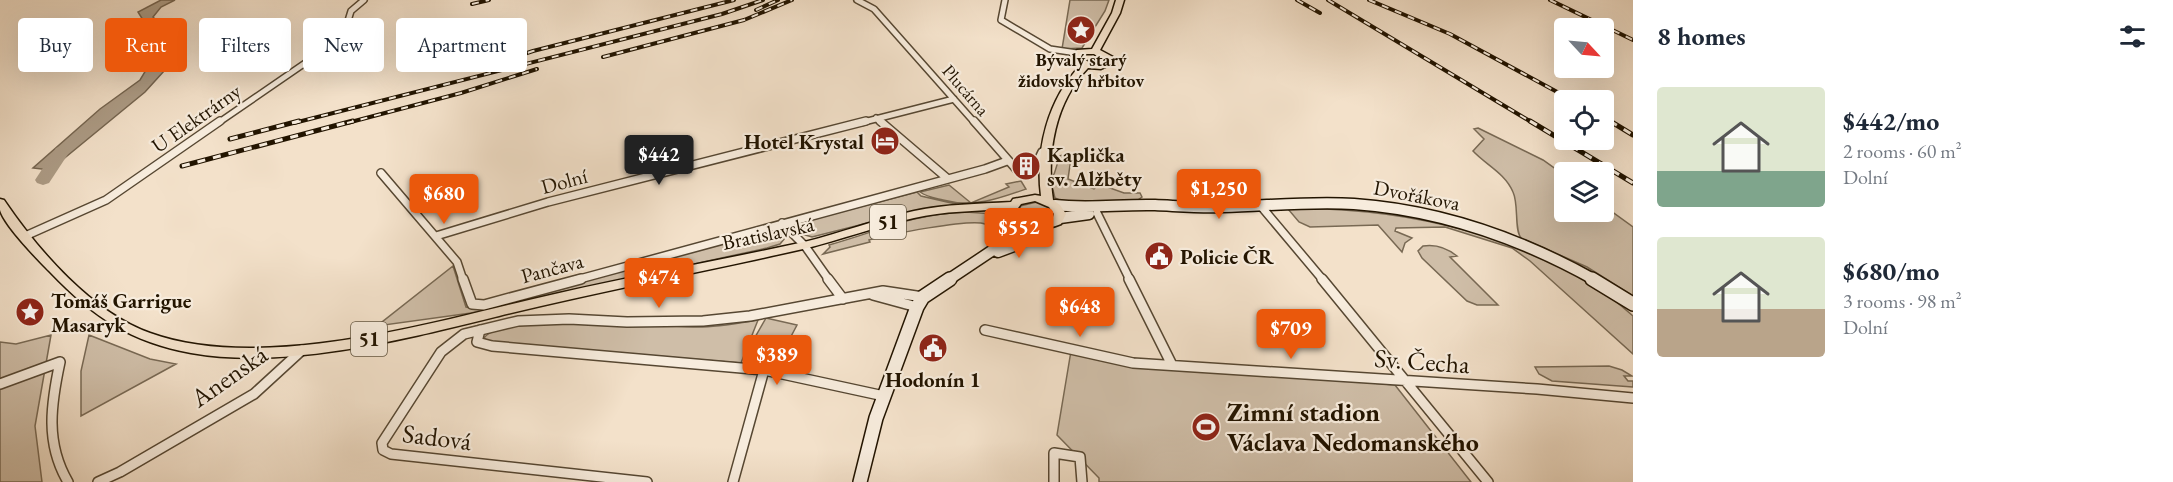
<!DOCTYPE html>
<html lang="en">
<head>
<meta charset="utf-8">
<style>
  :root { --surface:#fff; --page:#f2f2f3; --text:#1f2937; --muted:#747a83; --accent:#ea580c }
  body { margin:0; font-family:"EB Garamond",serif; background:var(--page); color:var(--text); height:100vh; display:flex; flex-direction:column; font-size:22px; white-space:nowrap }
  * { box-sizing:border-box; margin:0 }
  p { font-size:20px; color:var(--muted) }
  .icon { flex:none; width:33px; height:33px; fill:none; stroke:currentColor; stroke-width:2; stroke-linecap:round; stroke-linejoin:round }
  .map { position:relative; flex:1; overflow:hidden }
  .side { display:flex; flex-direction:column; background:var(--surface); width:540px }
  .side>* { flex:none }
  .banner { position:absolute; left:18px; top:18px; width:570px; height:54px; display:flex; gap:12px }
  .needle { width:39px; rotate:116deg }
  .controls { position:absolute; left:1554px; top:18px; display:grid; gap:12px }
  .controls a { display:grid; place-items:center; width:60px; height:60px; border-radius:6px; background:var(--surface); box-shadow:0 6px 24px #0002; font-size:30px }
  .price { position:absolute; translate:-50% -51px; padding:0 14px; border-radius:6px; background:var(--accent); color:#fff; font-size:20px; line-height:39px; filter:drop-shadow(0 2px 3px #0008) }
  .price::after { content:''; position:absolute; left:50%; top:36px; width:18px; height:14px; margin-left:-9px; background:inherit; clip-path:polygon(0 0,100% 0,50% 100%) }
  .price.selected { background:#222; color:#fff }
  ul { padding:0; list-style:none }
  li { display:flex; align-items:center; gap:18px; height:150px; padding:0 24px }
  li span { display:grid; place-items:center; flex:none; width:168px; height:120px; border-radius:6px; color:#555 }
  li>.icon { margin-inline-start:auto }
  span .icon { width:72px; height:72px; fill:#fffc; stroke-width:1 }
  li b { font-size:26px }
  h2 { display:flex; justify-content:space-between; align-items:center; height:72px; padding:0 24px; font-size:26px }
  .tag { padding:0 21px; border-radius:6px; background:var(--surface); box-shadow:0 6px 24px #0002; font-size:21px; line-height:54px }
  .tag.selected { background:var(--accent); color:#fff }
  main { display:flex; flex:1; min-height:0 }
  .map>svg:first-child { display:block }
  .green { fill:#cfbea8; stroke:#786954; stroke-width:1.5 }
  .water { fill:#ac9b85; stroke:#756550; stroke-width:1.5 }
  .lines { fill:none; stroke-linecap:round; stroke-linejoin:round }
  .river { fill:#ac9b85; fill-rule:evenodd }
  .minor-far2-casing { stroke:#564732; stroke-width:8 }
  .minor-far1-casing { stroke:#564732; stroke-width:10 }
  .minor-casing { stroke:#564732; stroke-width:12 }
  .secondary-far1-casing { stroke:#221400; stroke-width:13 }
  .secondary-casing { stroke:#221400; stroke-width:16 }
  .primary-casing { stroke:#221400; stroke-width:3 }
  .minor-far2 { stroke:#f7ecdd; stroke-width:5 }
  .minor-far1 { stroke:#f7ecdd; stroke-width:7 }
  .minor { stroke:#f7ecdd; stroke-width:9 }
  .secondary-far1 { stroke:#f7ecdd; stroke-width:10 }
  .secondary { stroke:#f7ecdd; stroke-width:13 }
  .primary { fill:#f3e1ca; fill-rule:evenodd }
  .rail-far1-casing { stroke:#221400; stroke-width:4 }
  .rail-casing { stroke:#221400; stroke-width:5 }
  .rail-far1 { stroke:#f7ecdd; stroke-width:2; stroke-dasharray:7; stroke-linecap:butt }
  .rail { stroke:#f7ecdd; stroke-width:3; stroke-dasharray:8; stroke-linecap:butt }
  .labels { text-anchor:middle; dominant-baseline:central; stroke-width:4.5; stroke-linejoin:round; paint-order:stroke }
  .far-poi-label { font-size:18px; font-weight:bold; fill:#221400; stroke:#f7ecdd }
  .far-street-label { font-size:18px; fill:#221400; stroke:#f7ecdd }
  .shield { fill:#f7ecdd; stroke:#625542; stroke-width:1.5 }
  .shield-label { font-size:20px; font-weight:bold; fill:#221400 }
  .street-label { font-size:21px; fill:#221400; stroke:#f7ecdd }
  .poi-label { font-size:21px; font-weight:bold; fill:#221400; stroke:#f7ecdd; text-anchor:start }
  .near-street-label { font-size:26px; fill:#221400; stroke:#f7ecdd }
  .near-poi-label { font-size:26px; font-weight:bold; fill:#221400; stroke:#f7ecdd; text-anchor:start }
</style>
</head>
<body>
<main>
<div class="map">
<svg width="1633" height="482" viewBox="0 0 1633 482">
  <rect width="100%" height="100%" fill="#f3e1ca"/>
  <filter id="stains"><feTurbulence type="fractalNoise" baseFrequency=".00333" numOctaves="4"/><feColorMatrix values="0 0 0 0 .2 0 0 0 0 .09 0 0 0 0 .02 0 0 0 .5 -.17"/></filter>
  <radialGradient id="worn" r=".72"><stop offset=".6" stop-color="#630" stop-opacity="0"/><stop offset="1" stop-color="#630" stop-opacity=".3"/></radialGradient>
  <path class="green" d="M1070,0H1109L1105,11L1082,48L1062,49Z
    M1478,128L1543,160L1564,175V212H1604V206L1633,227V296L1587,267L1521,238C1514,229 1519,205 1513,192C1505,173 1486,165 1473,151L1484,139L1474,129Z
    M1064,155L1071,158L1068,179L1094,189L1099,184L1124,193H1140L1142,197L1135,202H1064L1055,198L1053,190L1049,189C1052,178 1057,169 1059,156Z
    M1021,181L1026,189C998,199 973,208 943,200C935,198 927,197 920,192L949,185L971,203L1009,187L1006,184Z
    M917,192L921,196L960,205L919,210L812,237L802,234L796,226L806,221Z
    M1037,202L1049,206L1054,214L1052,217L1036,221L1020,213V206Z
    M1288,209C1402,206 1546,237 1633,316V354L1530,261L1512,248L1445,227L1396,228L1395,231L1412,238L1405,243L1402,252L1378,225L1310,227L1299,222Z
    M966,212L994,214L999,234C994,233 991,227 985,224C971,218 887,235 869,240L870,242L823,254L830,247L829,245C879,231 912,214 966,212Z
    M772,230L780,231L785,238L780,244L767,248L471,313L377,326L453,266L466,307L477,309Z
    M1423,246C1435,244 1447,248 1457,256L1450,257L1498,305H1477L1467,301L1422,258L1418,251Z
    M766,318L797,325L778,361L746,353Z
    M758,320L741,363L487,342L484,338C500,313 664,327 698,327C718,327 739,323 758,320Z
    M51,335L35,426L42,482H0V342L16,344Z
    M89,335L150,359L176,364L81,416V371Z
    M1071,351L1204,368L1395,385L1471,482H1099V478L1057,435Z
    M1535,367L1609,366L1622,370L1632,376H1624L1628,381H1633V387L1552,381L1539,374Z"/>
  <path class="water" d="M161,0H175L161,7L153,17L184,49L145,92L50,170L33,168L100,109L140,80L160,47L138,12Z"/>
  <g class="lines">
    <path class="river" d="M62,146L70,151L49,183L43,185L37,183L35,180L56,148Z"/>
    <g class="minor-far2-casing">
      <path id="minor-far2" d="M857,0L874,9L975,123
        M1005,0L1001,20L1050,49L1077,53
        M876,118L882,123
        M218,123L343,37L351,11L364,0
        M860,123L954,99"/>
    </g>
    <g class="minor-far1-casing">
      <path id="minor-far1" d="M880,121L948,179
        M974,121L1016,169L1032,173L1042,152L1047,150
        M381,173L457,262L463,280
        M1260,205L1323,280
        M1097,213L1130,280
        M782,223L805,246L829,280
        M436,236L548,202L866,121
        M23,237L106,200L220,121
        M576,280L985,169L1007,161"/>
    </g>
    <g class="minor-casing">
      <path id="minor" d="M463,279L472,304L484,305L581,279
        M828,279L843,299
        M1129,279L1172,365
        M1322,279L1488,482
        M873,295L917,307
        M480,330L477,342L492,346L764,370
        M985,330L1133,363L1537,389L1633,398
        M60,362C51,404 45,443 68,482
        M0,384L60,362
        M98,482L120,472L254,394L302,350
        M647,482L391,454L383,450L382,443L441,352L464,334L518,321L569,319L627,322L703,321L750,316L883,291L923,297
        M733,482L764,370L884,396
        M1054,482V453L1080,457L1082,482"/>
    </g>
    <g class="secondary-far1-casing">
      <path id="secondary-far1" d="M1055,205C1088,209 1121,204 1155,205C1178,206 1200,208 1223,207C1267,206 1311,201 1354,204C1440,210 1520,238 1595,280
        M1060,218L1089,214
        M998,252L1014,246L1038,226
        M948,280L1011,238L1018,230L1019,220"/>
    </g>
    <g class="secondary-casing">
      <path id="secondary" d="M1592,279L1633,304
        M860,482L876,418L917,307L923,297L950,279"/>
    </g>
    <g class="primary-casing">
      <path id="primary" d="M1116,0H1124L1120,13L1100,50L1113,57L1114,63L1101,69L1088,68C1055,102 1046,154 1053,200L1060,205L1066,214L1061,224C1042,232 1014,232 1007,209C976,211 944,211 914,218C877,226 841,240 803,249C702,272 600,291 499,316C406,339 286,370 191,353C131,342 93,317 51,273C39,261 4,225 0,210C0,206 0,202 0,199L4,200C38,250 91,312 150,333C258,372 420,326 529,300C620,278 713,262 804,242C841,233 877,219 914,211C946,204 978,204 1011,202L1013,199L1035,195L1041,196C1035,150 1048,99 1080,66L1070,57L1077,50L1092,49L1112,13ZM1082,54H1094L1106,62L1091,63L1079,57ZM1035,201L1049,207L1054,214L1052,220L1037,222L1022,217L1018,208L1021,204Z"/>
    </g>
    <use href="#minor-far2" class="minor-far2"/>
    <use href="#minor-far1" class="minor-far1"/>
    <use href="#minor" class="minor"/>
    <use href="#secondary-far1" class="secondary-far1"/>
    <use href="#secondary" class="secondary"/>
    <use href="#primary" class="primary"/>
    <g class="rail-far1-casing">
      <path id="rail-far1" d="M1297,0L1320,13
        M1328,0L1533,123
        M1369,0L1450,34L1572,100
        M1550,0L1633,40
        M472,4L489,0
        M756,10L778,0
        M603,57L744,20L792,0
        M488,66L533,51L734,0
        M1604,118L1612,123
        M294,123L722,14L763,0
        M347,123L461,93L537,69"/>
    </g>
    <g class="rail-casing">
      <path id="rail" d="M1530,121L1633,183
        M1610,121L1633,135
        M230,139L299,121
        M182,166L353,121"/>
    </g>
    <use href="#rail-far1" class="rail-far1"/>
    <use href="#rail" class="rail"/>
  </g>
  <defs>
    <g id="sight-disc" transform="scale(1.5)"><circle r="9.5" fill="#8f2418" stroke="#f7ecdd"/><path d="M0-6L1.8-2.2L6-1.7L2.9 1.2L3.7 5.4L0 3.3L-3.7 5.4L-2.9 1.2L-6-1.7L-1.8-2.2Z" fill="#fff"/></g>
    <g id="hotel-disc" transform="scale(1.5)"><circle r="9.5" fill="#8f2418" stroke="#f7ecdd"/><path d="M-6-4.5h1.5V1H6V5H4.5V3h-9V5H-6ZM-4 0a1.8 1.8 0 1 1 3.6 0ZM.5 0V-2.5h3Q6-2.5 6 0Z" fill="#fff"/></g>
    <g id="building-disc" transform="scale(1.5)"><circle r="9.5" fill="#8f2418" stroke="#f7ecdd"/><path d="M-4-6H4V6H1V3H-1V6H-4ZM-2.5-4.3h1.7v1.8h-1.7ZM.8-4.3h1.7v1.8H.8ZM-2.5-1h1.7V.8h-1.7ZM.8-1h1.7V.8H.8Z" fill="#fff"/></g>
    <g id="civic-disc" transform="scale(1.5)"><circle r="9.5" fill="#8f2418" stroke="#f7ecdd"/><path d="M-.6-6.5H3V-4.5H.6V-3L4-1V1h2V6H-6V1h2V-1L-.6-3ZM-1.2 2.5V6h2.4V2.5Z" fill="#fff"/></g>
    <g id="stadium-disc" transform="scale(1.5)"><circle r="9.5" fill="#8f2418" stroke="#f7ecdd"/><path d="M0-5a6.5 5 0 1 0 0 10a6.5 5 0 1 0 0-10ZM-3.5-1.8h7v3.6h-7Z" fill="#fff"/></g>
  </defs>
  <g fill-rule="evenodd">
    <use href="#sight-disc" x="1081" y="30"/>
    <use href="#hotel-disc" x="885" y="141"/>
    <use href="#building-disc" x="1026" y="166"/>
    <use href="#civic-disc" x="1159" y="256"/>
    <use href="#sight-disc" x="30" y="312"/>
    <use href="#civic-disc" x="933" y="348"/>
    <use href="#stadium-disc" x="1206" y="427"/>
  </g>
  <g class="labels">
    <g class="far-poi-label">
      <text x="1081" y="59">Bývalý starý<tspan x="1081" dy="21">židovský hřbitov</tspan></text>
    </g>
    <g class="far-street-label">
      <text transform="translate(966 90) rotate(49)">Plucárna</text>
    </g>
    <g class="shield">
      <rect x="870" y="205" width="36" height="34" rx="4.5"/>
      <rect x="351" y="322" width="36" height="34" rx="4.5"/>
    </g>
    <g class="shield-label">
      <text x="888" y="222">51</text>
      <text x="369" y="339">51</text>
    </g>
    <g class="street-label">
      <text transform="translate(196 118) rotate(-35)">U Elektrárny</text>
      <text transform="translate(564 181) rotate(-15)">Dolní</text>
      <text transform="translate(1417 195) rotate(11)">Dvořákova</text>
      <text transform="translate(768 233) rotate(-12)">Bratislavská</text>
      <text transform="translate(552 268) rotate(-15)">Pančava</text>
    </g>
    <g class="poi-label">
      <text x="864" y="141" text-anchor="end">Hotel Krystal</text>
      <text x="1047" y="154">Kaplička<tspan x="1047" dy="24">sv. Alžběty</tspan></text>
      <text x="1180" y="256">Policie ČR</text>
      <text x="51" y="300">Tomáš Garrigue<tspan x="51" dy="24">Masaryk</tspan></text>
      <text x="933" y="379" text-anchor="middle">Hodonín 1</text>
    </g>
    <g class="near-street-label">
      <text transform="translate(1422 361) rotate(4)">Sv. Čecha</text>
      <text transform="translate(229 376) rotate(-35)">Anenská</text>
      <text transform="translate(437 437) rotate(7)">Sadová</text>
    </g>
    <g class="near-poi-label">
      <text x="1227" y="412">Zimní stadion<tspan x="1227" dy="30">Václava Nedomanského</tspan></text>
    </g>
  </g>
  <rect width="100%" height="100%" filter="url(#stains)"/>
  <rect width="100%" height="100%" fill="url(#worn)"/>
</svg>
<div class="controls">
<a><svg class="needle" viewBox="-14 -14 28 28"><path d="M0-13l5 13h-10z" fill="#e53935"/><path d="M0 13l5-13h-10z" fill="#747a83"/></svg></a>
<a><svg class="icon" aria-label="locate" viewBox="0 0 24 24"><circle cx="12" cy="12" r="6"/><path d="M12 2v4M12 18v4M2 12h4M18 12h4"/></svg></a>
<a><svg class="icon" aria-label="layers" viewBox="0 0 24 24"><path d="M12 4l9 5-9 5-9-5zM3 14l9 5 9-5"/></svg></a>
</div>
<b class="price selected" style="left:659px;top:186px">$442</b>
<b class="price" style="left:1219px;top:220px">$1,250</b>
<b class="price" style="left:444px;top:225px">$680</b>
<b class="price" style="left:1019px;top:259px">$552</b>
<b class="price" style="left:659px;top:309px">$474</b>
<b class="price" style="left:1080px;top:338px">$648</b>
<b class="price" style="left:1291px;top:360px">$709</b>
<b class="price" style="left:777px;top:386px">$389</b>
<div class="banner">
<a class="tag">Buy</a>
<a class="tag selected">Rent</a>
<a class="tag">Filters</a>
<a class="tag">New</a>
<a class="tag">Apartment</a>
</div>
</div>
<section class="side">
<h2>8 homes<svg class="icon" aria-label="filters" viewBox="0 0 24 24"><path d="M4 7h16M4 17h16"/><circle cx="9" cy="7" r="2"/><circle cx="15" cy="17" r="2"/></svg></h2>
<ul>
<li><span style="background:linear-gradient(#dfe7d0 70%,#7fa58c 0)"><svg class="icon" aria-label="home" viewBox="0 0 24 24"><path d="M3 11l9-7 9 7M6 9v11h12V9"/></svg></span><div><b>$442/mo</b><p>2 rooms · 60 m²</p><p>Dolní</p></div></li>
<li><span style="background:linear-gradient(#dfe7d0 60%,#b9a48a 0)"><svg class="icon" aria-label="home" viewBox="0 0 24 24"><path d="M3 11l9-7 9 7M6 9v11h12V9"/></svg></span><div><b>$680/mo</b><p>3 rooms · 98 m²</p><p>Dolní</p></div></li>
</ul>
</section>
</main>
</body>
</html>
